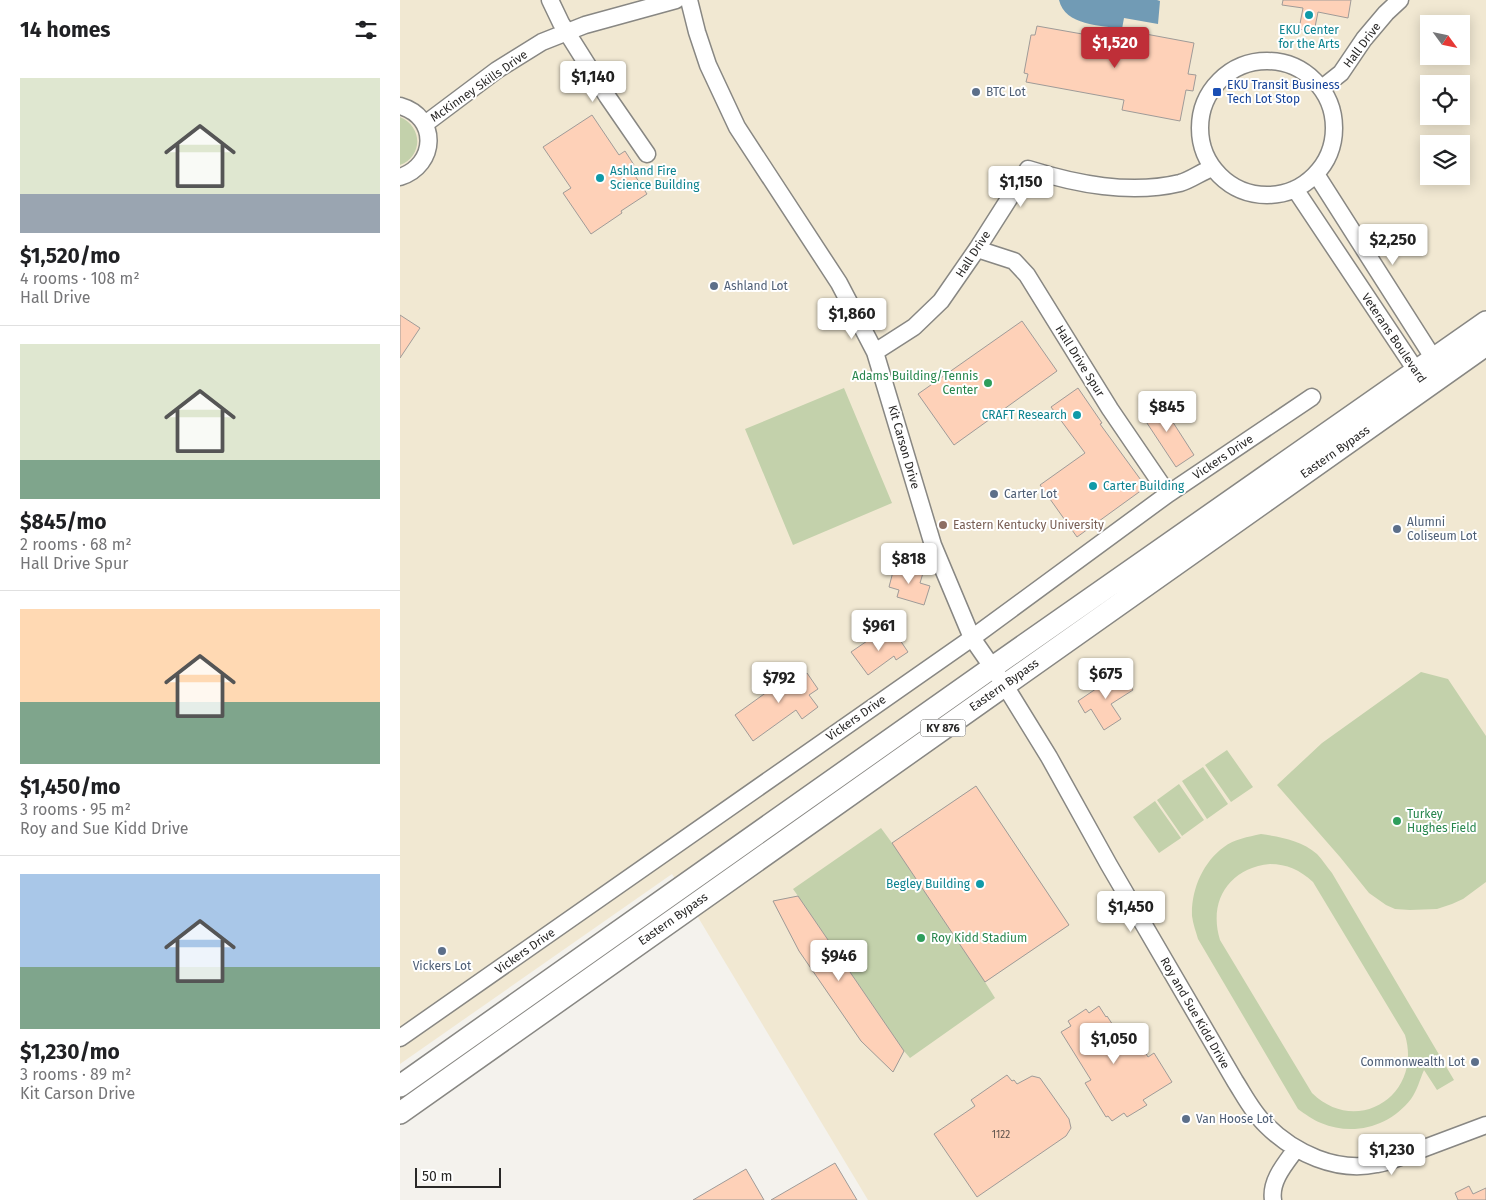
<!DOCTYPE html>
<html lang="en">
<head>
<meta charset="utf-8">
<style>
  :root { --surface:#fff; --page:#f6f6f6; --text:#202124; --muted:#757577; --line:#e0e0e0; --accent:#bf2f38 }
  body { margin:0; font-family:"Fira Sans",sans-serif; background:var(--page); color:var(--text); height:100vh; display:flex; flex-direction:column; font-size:19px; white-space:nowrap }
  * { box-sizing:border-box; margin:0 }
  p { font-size:16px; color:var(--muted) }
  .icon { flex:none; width:28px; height:28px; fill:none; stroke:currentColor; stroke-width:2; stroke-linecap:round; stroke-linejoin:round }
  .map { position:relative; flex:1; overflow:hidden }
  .panel { display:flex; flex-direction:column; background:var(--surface); width:400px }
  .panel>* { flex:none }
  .needle { width:32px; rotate:123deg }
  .fabs { position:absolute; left:1020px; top:15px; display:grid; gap:10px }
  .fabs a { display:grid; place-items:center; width:50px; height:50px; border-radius:0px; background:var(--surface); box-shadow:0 2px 12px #0003; font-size:25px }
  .scale { position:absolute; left:15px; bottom:12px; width:86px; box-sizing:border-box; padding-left:5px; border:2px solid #292827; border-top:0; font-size:14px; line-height:18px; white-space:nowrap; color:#292827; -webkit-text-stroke:4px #fff; paint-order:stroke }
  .price { position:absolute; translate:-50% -42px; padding:0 11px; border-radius:5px; background:#fff; color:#222; font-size:16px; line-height:32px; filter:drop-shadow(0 1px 2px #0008) }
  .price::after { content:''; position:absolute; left:50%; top:30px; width:15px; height:11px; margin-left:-8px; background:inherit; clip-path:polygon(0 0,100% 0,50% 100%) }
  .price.selected { background:var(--accent); color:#fff }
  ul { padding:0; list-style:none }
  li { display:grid; align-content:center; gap:10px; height:265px; padding:0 20px }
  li+li { border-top:1px solid var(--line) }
  li span { display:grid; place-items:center; height:155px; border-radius:0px; color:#555 }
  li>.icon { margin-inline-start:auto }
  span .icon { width:90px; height:90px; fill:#fffc; stroke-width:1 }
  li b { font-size:21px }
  h2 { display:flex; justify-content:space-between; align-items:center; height:60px; padding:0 20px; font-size:21px }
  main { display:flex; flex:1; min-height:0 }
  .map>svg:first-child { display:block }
  .education { fill:#f1e8d2; fill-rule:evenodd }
  .green { fill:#c3d1ab; fill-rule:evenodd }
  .water { fill:#719bb5 }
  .building { fill:#fed1b8; stroke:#9f9b98 }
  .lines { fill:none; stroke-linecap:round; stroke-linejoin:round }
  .minor-casing { stroke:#888783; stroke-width:19 }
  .major-casing { stroke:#888783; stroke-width:24 }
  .minor { stroke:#fff; stroke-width:16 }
  .major { stroke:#fff; stroke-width:21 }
  .culture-dot { fill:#0f9aa8; stroke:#fff; stroke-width:2 }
  .service-dot { fill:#5c6f8a; stroke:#fff; stroke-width:2 }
  .transit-dot { fill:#1a4fb4; stroke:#fff; stroke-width:2 }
  .leisure-dot { fill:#2e9e5b; stroke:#fff; stroke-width:2 }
  .education-dot { fill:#8d6e63; stroke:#fff; stroke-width:2 }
  .labels { text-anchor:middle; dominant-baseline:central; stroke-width:4; stroke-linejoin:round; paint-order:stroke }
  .number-label { font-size:10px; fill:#5e524b }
  .shield { fill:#fff; stroke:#696868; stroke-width:1 }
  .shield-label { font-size:11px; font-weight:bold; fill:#292827 }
  .culture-label { font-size:12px; fill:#0d838f; stroke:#fff; text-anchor:start }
  .street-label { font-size:12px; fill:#292827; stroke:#fff }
  .transit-label { font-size:12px; fill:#164399; stroke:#fff; text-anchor:start }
  .service-label { font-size:12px; fill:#4e5e75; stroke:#fff; text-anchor:start }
  .leisure-label { font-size:12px; fill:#27864d; stroke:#fff; text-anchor:start }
  .education-label { font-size:12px; fill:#785e54; stroke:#fff; text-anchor:start }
</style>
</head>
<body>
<main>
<section class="panel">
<h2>14 homes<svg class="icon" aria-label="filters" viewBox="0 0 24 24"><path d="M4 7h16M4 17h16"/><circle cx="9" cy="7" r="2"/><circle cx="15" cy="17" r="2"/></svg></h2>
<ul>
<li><span style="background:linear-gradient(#dfe7d0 75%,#9aa5b1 0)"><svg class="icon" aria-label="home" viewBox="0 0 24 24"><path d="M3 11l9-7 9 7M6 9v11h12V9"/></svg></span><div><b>$1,520/mo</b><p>4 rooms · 108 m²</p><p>Hall Drive</p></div></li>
<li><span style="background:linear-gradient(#dfe7d0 75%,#7fa58c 0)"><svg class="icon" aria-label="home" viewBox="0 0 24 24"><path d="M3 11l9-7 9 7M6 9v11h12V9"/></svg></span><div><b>$845/mo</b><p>2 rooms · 68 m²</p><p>Hall Drive Spur</p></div></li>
<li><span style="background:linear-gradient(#ffd9b3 60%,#7fa58c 0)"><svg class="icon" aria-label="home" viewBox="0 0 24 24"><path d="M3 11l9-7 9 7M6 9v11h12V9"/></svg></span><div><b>$1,450/mo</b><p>3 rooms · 95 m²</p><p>Roy and Sue Kidd Drive</p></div></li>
<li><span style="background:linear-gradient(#a9c7e8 60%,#7fa58c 0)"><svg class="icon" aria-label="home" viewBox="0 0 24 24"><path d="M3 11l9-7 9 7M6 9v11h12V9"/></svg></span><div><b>$1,230/mo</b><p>3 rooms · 89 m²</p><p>Kit Carson Drive</p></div></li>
</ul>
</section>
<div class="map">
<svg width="1086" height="1200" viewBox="0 0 1086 1200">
  <rect width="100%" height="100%" fill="#f4f2ed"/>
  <path class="education" d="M0,0H1086V1200H468L272,874L0,1064ZM1029,24H1061V56H1029ZM1029,84H1061V116H1029ZM1029,144H1061V176H1029Z"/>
  <path class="green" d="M0,117C23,127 23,156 0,165Z
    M444,388L492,503L393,545L345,429Z
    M1021,672L1048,679L1086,736V882L1063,899L1052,904L1037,909L1010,910L995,909L986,905L969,893L940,857L877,785L922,743Z
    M827,750L853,787L831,802L805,765Z
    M803,767L828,804L807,819L782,781Z
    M779,784L804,820L782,836L757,800Z
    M576,786L669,925L585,982L595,998L510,1058L504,1051L493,1072L461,1041L399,951L373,901L398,896L393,889L481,828L492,843Z
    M755,801L781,838L759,853L733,817Z
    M861,834C881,837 901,840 917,854C922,859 927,867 932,873L1054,1080L1037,1090L1024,1070C1020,1079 1017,1091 1011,1099C990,1126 954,1137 921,1123C913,1120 905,1114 898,1109L798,939C796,932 793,924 792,916C791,890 803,862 824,847C834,839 848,837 861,834ZM870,864C887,864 900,870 913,882L1005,1035C1023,1095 957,1137 912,1093L820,940C808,901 829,868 870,864Z"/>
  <path class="water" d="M659,0H757L760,1L758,24L724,18L722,29C701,25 665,26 659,0Z"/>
  <path class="building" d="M883,0H951L948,18L918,12L914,32L899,29L903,8L882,5Z
    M637,26L733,43L735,32L794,43L788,74L796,75L793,91L786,90L780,121L722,110L724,100L626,82L628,74L624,73L631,35H635Z
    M192,115L219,155L225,151L234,165L230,168L247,194L221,211L222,213L191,234L163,193L171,188L143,147Z
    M0,315L20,328L0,358Z
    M622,321L657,371L554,445L518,394Z
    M678,388L702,423L700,424L746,487L677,537L640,485L685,453L651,407Z
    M758,399L794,455L776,467L739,411Z
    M495,564L523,573L520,583L530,586L524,605L497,597L499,590L489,587Z
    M494,631L508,652L496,660L494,656L468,675L451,652L470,639L475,645Z
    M388,666L398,680L407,673L418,689L409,695L418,707L402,719L396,710L353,741L335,715L378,684L373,677Z
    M721,672L733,690L711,704L721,719L704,730L691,709L685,713L678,701Z
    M576,786L669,925L585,982L492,843Z
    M398,896L504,1051L493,1072L461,1041L399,951L373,901Z
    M699,1006L706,1017L707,1016L724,1042L729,1039L736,1051L742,1047L748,1057L754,1053L772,1082L743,1100L747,1105L727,1117L724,1113L712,1121L708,1116L706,1117L685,1083L691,1080L661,1032L671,1026L668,1021L686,1009L689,1013Z
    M607,1075L612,1081L614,1080L617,1084L632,1076L640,1078L669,1119L671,1128L666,1136L577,1197L534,1134L575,1106L571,1100Z
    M435,1163L457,1200H371Z
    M346,1169L364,1200H293Z
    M1069,1186L1073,1194L1086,1188V1200H1058L1055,1193Z"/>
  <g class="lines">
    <g class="minor-casing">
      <path id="minor" d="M150,0L161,23L207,96L247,154
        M289,0L297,32L308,65L337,127L439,283L475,352L533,545L572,638L604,684L649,757L709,865L835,1081C844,1095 853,1113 866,1125C894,1153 937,1173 977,1164C990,1162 1002,1156 1014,1152C1038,1143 1062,1134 1086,1125
        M800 128a67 67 0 1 1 134 0a67 67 0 1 1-134 0Z
        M922,88L941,73L964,39L986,13L1000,0
        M0,106C39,117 37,165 0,177
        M25,124L97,70L142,42L185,25L276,0
        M916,174L1039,367
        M895,189L1023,381
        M577,249L614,261L627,275L710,409L768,494
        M475,352L514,327L541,301L577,249L628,169C676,184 730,195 780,183C791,180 801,172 812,168
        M0,1038L572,638L768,494L912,397
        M873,1200C870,1181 885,1164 896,1149"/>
    </g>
    <g class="major-casing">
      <path id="major" d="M0,1086L593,667L1086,322
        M0,1113L1086,345"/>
    </g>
    <use href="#minor" class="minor"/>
    <use href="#major" class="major"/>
  </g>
  <g class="culture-dot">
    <circle cx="909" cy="15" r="5"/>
    <circle cx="200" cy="178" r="5"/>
    <circle cx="677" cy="415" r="5"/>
    <circle cx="693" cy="486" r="5"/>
    <circle cx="580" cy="884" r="5"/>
  </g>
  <g class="service-dot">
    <circle cx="576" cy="92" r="5"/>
    <circle cx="314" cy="286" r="5"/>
    <circle cx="594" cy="494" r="5"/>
    <circle cx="997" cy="529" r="5"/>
    <circle cx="42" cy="951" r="5"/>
    <circle cx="1075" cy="1062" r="5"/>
    <circle cx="786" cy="1119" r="5"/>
  </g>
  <rect class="transit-dot" x="812" y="87" width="10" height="10" rx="2.5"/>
  <g class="leisure-dot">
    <circle cx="588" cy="383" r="5"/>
    <circle cx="997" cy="821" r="5"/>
    <circle cx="521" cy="938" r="5"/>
  </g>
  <circle class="education-dot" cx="543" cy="525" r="5"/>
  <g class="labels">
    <g class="number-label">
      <text x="601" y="1135">1122</text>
    </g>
    <rect class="shield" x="520.5" y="719.5" width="45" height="17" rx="4"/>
    <g class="shield-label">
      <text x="543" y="728">KY 876</text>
    </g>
    <g class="culture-label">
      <text x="909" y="30" text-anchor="middle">EKU Center<tspan x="909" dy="14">for the Arts</tspan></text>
      <text x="210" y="171">Ashland Fire<tspan x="210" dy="14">Science Building</tspan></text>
      <text x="667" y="415" text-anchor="end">CRAFT Research</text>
      <text x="703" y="486">Carter Building</text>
      <text x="570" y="884" text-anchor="end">Begley Building</text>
    </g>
    <g class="street-label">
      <text transform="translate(962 45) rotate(-53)">Hall Drive</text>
      <text transform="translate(79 86) rotate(-35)">McKinney Skills Drive</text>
      <text transform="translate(573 254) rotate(-57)">Hall Drive</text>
      <text transform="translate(994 338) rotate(56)">Veterans Boulevard</text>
      <text transform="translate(680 361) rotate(58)">Hall Drive Spur</text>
      <text transform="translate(504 447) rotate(74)">Kit Carson Drive</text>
      <text transform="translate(935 452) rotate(-35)">Eastern Bypass</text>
      <text transform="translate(823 457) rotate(-34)">Vickers Drive</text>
      <text transform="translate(604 685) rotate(-35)">Eastern Bypass</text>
      <text transform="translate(456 718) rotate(-35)">Vickers Drive</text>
      <text transform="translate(273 919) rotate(-35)">Eastern Bypass</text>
      <text transform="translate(125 951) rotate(-35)">Vickers Drive</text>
      <text transform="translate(795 1013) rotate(60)">Roy and Sue Kidd Drive</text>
    </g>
    <g class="transit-label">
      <text x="827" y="85">EKU Transit Business<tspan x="827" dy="14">Tech Lot Stop</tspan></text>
    </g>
    <g class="service-label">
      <text x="586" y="92">BTC Lot</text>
      <text x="324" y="286">Ashland Lot</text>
      <text x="604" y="494">Carter Lot</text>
      <text x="1007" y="522">Alumni<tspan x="1007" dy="14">Coliseum Lot</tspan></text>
      <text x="42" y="966" text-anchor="middle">Vickers Lot</text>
      <text x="1065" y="1062" text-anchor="end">Commonwealth Lot</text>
      <text x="796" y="1119">Van Hoose Lot</text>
    </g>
    <g class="leisure-label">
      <text x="578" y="376" text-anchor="end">Adams Building/Tennis<tspan x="578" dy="14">Center</tspan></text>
      <text x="1007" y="814">Turkey<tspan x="1007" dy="14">Hughes Field</tspan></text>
      <text x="531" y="938">Roy Kidd Stadium</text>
    </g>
    <g class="education-label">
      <text x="553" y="525">Eastern Kentucky University</text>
    </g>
  </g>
</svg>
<div class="fabs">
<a><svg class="needle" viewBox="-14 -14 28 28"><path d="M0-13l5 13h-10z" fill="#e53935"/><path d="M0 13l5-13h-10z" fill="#757577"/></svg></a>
<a><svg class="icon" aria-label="locate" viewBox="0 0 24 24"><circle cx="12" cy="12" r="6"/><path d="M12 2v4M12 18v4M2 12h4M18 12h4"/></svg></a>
<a><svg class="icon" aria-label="layers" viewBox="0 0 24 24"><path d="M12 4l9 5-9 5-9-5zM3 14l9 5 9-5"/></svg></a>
</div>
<div class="scale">50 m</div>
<b class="price selected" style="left:715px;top:69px">$1,520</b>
<b class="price" style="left:193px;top:103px">$1,140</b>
<b class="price" style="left:621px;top:208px">$1,150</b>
<b class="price" style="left:993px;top:266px">$2,250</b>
<b class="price" style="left:452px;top:340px">$1,860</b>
<b class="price" style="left:767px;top:433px">$845</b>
<b class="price" style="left:509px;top:585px">$818</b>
<b class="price" style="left:479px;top:652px">$961</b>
<b class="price" style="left:706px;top:700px">$675</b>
<b class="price" style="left:379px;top:704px">$792</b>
<b class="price" style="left:731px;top:933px">$1,450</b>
<b class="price" style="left:439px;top:982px">$946</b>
<b class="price" style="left:714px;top:1065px">$1,050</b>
<b class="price" style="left:992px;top:1176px">$1,230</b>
</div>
</main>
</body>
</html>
